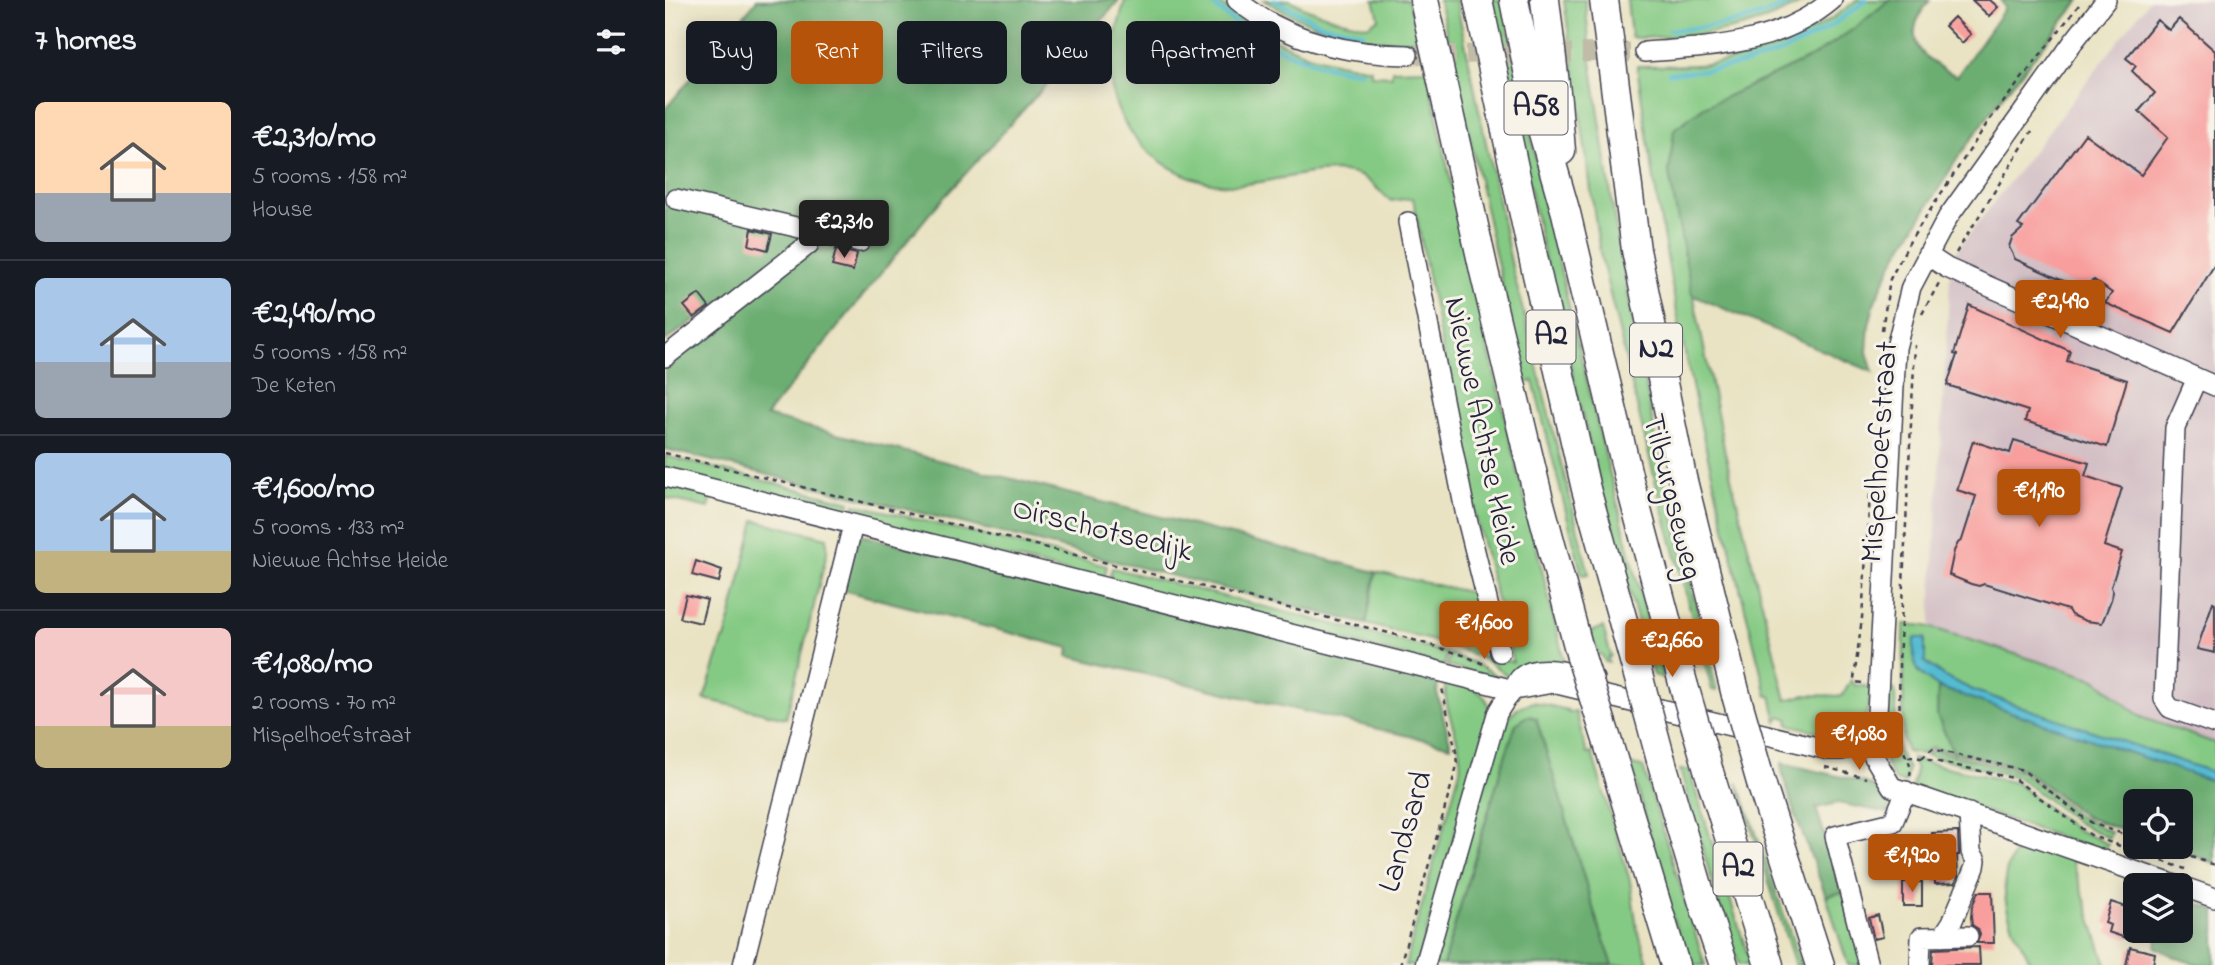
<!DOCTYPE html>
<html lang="en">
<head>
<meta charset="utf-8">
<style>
  :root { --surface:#171b24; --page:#20242c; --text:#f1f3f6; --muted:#9ea1a6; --line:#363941; --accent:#b45309 }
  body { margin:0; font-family:"Indie Flower",sans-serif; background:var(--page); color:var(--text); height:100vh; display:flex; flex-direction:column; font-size:26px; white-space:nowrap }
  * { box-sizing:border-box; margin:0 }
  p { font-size:23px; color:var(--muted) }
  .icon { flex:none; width:38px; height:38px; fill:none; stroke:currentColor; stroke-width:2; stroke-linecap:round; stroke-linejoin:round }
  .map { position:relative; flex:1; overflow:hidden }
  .drawer { display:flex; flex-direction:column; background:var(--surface); width:665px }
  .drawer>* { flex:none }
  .hud { position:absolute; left:21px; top:21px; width:665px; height:63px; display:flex; gap:14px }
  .tools { position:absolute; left:1458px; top:789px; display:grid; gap:14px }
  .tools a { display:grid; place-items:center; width:70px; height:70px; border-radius:10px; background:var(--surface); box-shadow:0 4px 18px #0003; font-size:35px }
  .price { position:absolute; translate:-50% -60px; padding:0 16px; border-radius:7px; background:var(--accent); color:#fff; font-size:23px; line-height:46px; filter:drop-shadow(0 2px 4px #0008) }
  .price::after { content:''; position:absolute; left:50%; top:42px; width:21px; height:16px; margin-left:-10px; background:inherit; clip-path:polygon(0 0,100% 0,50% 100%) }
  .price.on { background:#222; color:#fff }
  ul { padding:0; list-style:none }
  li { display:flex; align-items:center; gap:21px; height:175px; padding:0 35px }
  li+li { border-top:2px solid var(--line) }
  li span { display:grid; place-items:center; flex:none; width:196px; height:140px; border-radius:10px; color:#555 }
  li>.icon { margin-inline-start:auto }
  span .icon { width:84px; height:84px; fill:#fffc; stroke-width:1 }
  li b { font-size:30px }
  h2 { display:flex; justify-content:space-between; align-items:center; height:84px; padding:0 35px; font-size:30px }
  .chip { padding:0 24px; border-radius:10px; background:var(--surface); box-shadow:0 4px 18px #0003; font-size:24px; line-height:63px }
  .chip.on { background:var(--accent); color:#fff }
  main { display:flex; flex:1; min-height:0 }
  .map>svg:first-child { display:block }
  .industrial { fill:#d2bec4 }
  .green { fill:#85ca84; stroke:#547660; stroke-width:2 }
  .forest { fill:#6cae72; stroke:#476856; stroke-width:2 }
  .water { fill:#54bbd1; stroke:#3b6e86; stroke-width:2 }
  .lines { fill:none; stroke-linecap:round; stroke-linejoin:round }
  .stream { stroke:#54bbd1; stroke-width:4.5 }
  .building { fill:#f89e9d }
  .minor-tunnel { stroke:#c1bca8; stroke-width:19; stroke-dasharray:19 10; stroke-linecap:butt }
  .minor-casing { stroke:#403f4f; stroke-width:22 }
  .highway-casing { stroke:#403f4f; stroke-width:31 }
  .path { stroke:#403f4f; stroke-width:2.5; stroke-dasharray:5 5; stroke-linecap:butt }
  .minor { stroke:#fff; stroke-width:19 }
  .highway { stroke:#fff; stroke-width:28 }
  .highway-bridge-casing { stroke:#403f4f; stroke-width:31; stroke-linecap:butt }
  .highway-bridge { stroke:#fff; stroke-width:28 }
  .labels { text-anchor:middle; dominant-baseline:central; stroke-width:6; stroke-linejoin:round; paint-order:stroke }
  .shield { fill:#f7f3e8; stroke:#62616f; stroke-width:2 }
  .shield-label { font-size:30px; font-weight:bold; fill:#22223b }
  .street-label { font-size:32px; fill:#22223b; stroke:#f7f3e8 }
</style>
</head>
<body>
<main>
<section class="drawer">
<h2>7 homes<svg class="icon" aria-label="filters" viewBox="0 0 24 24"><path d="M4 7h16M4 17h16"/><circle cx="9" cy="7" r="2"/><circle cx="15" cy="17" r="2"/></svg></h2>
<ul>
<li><span style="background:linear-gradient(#ffd9b3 65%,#9aa5b1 0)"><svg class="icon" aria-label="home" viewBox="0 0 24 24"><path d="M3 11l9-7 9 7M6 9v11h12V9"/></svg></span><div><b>€2,310/mo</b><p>5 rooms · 158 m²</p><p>House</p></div></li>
<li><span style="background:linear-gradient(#a9c7e8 60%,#9aa5b1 0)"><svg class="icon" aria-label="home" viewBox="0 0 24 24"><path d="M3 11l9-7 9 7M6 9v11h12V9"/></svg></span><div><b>€2,490/mo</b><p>5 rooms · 158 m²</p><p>De Keten</p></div></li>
<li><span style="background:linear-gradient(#a9c7e8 70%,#c2b280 0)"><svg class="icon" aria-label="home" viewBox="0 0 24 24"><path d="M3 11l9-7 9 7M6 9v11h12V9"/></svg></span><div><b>€1,600/mo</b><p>5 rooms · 133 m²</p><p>Nieuwe Achtse Heide</p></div></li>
<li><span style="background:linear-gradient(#f6c9c9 70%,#c2b280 0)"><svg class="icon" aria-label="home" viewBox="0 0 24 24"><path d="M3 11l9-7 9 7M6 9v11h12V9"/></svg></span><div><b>€1,080/mo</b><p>2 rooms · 70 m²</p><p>Mispelhoefstraat</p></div></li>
</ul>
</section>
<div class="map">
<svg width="1550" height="965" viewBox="0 0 1550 965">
  <rect width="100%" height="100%" fill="#f7f3e8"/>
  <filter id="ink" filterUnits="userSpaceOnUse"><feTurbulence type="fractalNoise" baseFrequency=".0143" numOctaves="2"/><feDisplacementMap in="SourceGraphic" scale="14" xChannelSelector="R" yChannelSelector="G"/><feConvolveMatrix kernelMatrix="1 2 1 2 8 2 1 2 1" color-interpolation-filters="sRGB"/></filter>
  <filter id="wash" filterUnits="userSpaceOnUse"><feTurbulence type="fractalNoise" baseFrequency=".00686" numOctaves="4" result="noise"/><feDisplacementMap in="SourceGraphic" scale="28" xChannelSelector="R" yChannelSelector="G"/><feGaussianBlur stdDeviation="1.57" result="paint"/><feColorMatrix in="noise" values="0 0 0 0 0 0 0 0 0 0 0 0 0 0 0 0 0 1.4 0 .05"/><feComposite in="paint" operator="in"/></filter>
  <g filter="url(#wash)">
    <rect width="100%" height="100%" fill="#e9e3c3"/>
    <path class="industrial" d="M1485,0H1550V749L1264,652L1286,258Z"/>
    <path class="green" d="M460,0H551L586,27L614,42L643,55L673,63L706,69V75L727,76V70L762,69L805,273L900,665L844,678C812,645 744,636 701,624L711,572L813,594L822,637L814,655L848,662L809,511L748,198L726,201C717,194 707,182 697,177C662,161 608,184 571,185C512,187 448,138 446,78C445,50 453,26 460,0Z
      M599,0H625L640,8L668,18L702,26L714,18L709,0H743L755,40C700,46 645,28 599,0Z
      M774,0H791L847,267L924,574L917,575L868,381L860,383C829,256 804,127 774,0Z
      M826,0H838C882,228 938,453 998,678L988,675L935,488L880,260Z
      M899,0H920L926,61L954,248L998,475L1052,691L1047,690L989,476L935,253Z
      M962,0H1142C1089,32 1032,37 972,38L966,37Z
      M1192,0H1224L1193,26L1147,57L1039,107L1010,129L1004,173L1060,453L1121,700L1140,695L1177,696L1186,680L1190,685L1206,687C1205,694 1205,702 1203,709C1192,745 1148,731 1123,724L1124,719L1115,716L1112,722L1106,696H1102C1069,563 1034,431 1009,297C995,220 983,143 972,66C996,65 1019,67 1043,64C1099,58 1148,35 1192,0Z
      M0,456L185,502L183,508L177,515L0,471Z
      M0,484L47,496L44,508L0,498Z
      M190,504L442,566L440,574L434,580L191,519L189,510Z
      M90,520L162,538V553L121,718L39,699L58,640L60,639Z
      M447,568L782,653L779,666L448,583L445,575Z
      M1239,624L1261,626L1430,679L1476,717L1550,743V773L1310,691L1280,677L1260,662V639L1251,638L1252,671L1273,687L1272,715L1288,752L1267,747L1257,754L1242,752L1238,739Z
      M938,627L946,656L943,658L944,663L940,662L937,655L933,654L925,632Z
      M785,654L809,663L841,681L782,666Z
      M781,680C800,686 824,688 825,713L752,965H740L795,770C799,739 776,711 781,680Z
      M1221,687L1230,690L1231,743L1233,752L1243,768L1240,783L1229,780L1210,740L1218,726Z
      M868,702L903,710V713L911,712L922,754L927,753L965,881L972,928L984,965H948L932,921L871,718L864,716L851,724L823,812L778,965H766L838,722L853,708Z
      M1267,750L1357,772L1416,818L1446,832L1444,838L1413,823L1353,777L1261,755Z
      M1247,759L1351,783L1410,829L1443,844L1438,852L1247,786L1251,771Z
      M966,765L978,767L1040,965H1024L1005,910Z
      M1015,770H1024L1086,965H1074L1052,899Z
      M1072,782L1082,806L1136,965H1130Z
      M1354,843L1407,860L1441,965H1368C1351,936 1335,907 1341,873C1343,863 1350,852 1354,843Z
      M1178,892L1198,965H1183L1161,896Z"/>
    <path class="forest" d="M92,0H454L400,64L264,214L101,416L711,572L701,624L0,449V363L159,241L131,232L136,238L133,246L0,341V109Z
      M1224,0H1265C1234,37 1254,59 1292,76L1340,8L1336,0H1415L1341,92L1294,156L1228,262L1210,301L1204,325L1202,352L1208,372L1027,295L1004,173L1009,129L1039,107L1147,57L1193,26Z
      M196,535L773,677L772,693L786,746L403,656L404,648L177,590L191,539Z
      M1273,687L1550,782V863L1505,847H1516V802H1470V835L1421,817L1358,769L1288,752L1272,715Z
      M862,716L871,718L932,921L948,965H778L840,756L851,724Z
      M1117,763L1198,782L1225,795L1224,813L1173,803L1151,808L1178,892L1161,896L1127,806L1116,767Z
      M1516,898L1550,910V965C1525,965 1513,959 1491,947L1494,931H1516Z"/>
    <path class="water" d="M1251,638H1260V662L1280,677L1310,691L1550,773V782L1273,687C1250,670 1248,669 1249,640Z"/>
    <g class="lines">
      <path class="stream" d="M543,0C583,38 641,67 696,72
        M609,0L656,24L698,33
        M1004,30C1049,27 1091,22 1131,0
        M1004,73C1083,70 1139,51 1201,0"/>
    </g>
    <g id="blocks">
      <path class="building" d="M1307,0H1325L1333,7L1324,16Z
        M1289,17L1306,34L1297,43L1280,26Z
        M1514,19L1550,51V264L1508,333L1440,303L1447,293L1429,280L1417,287L1396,280L1350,259L1344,247L1347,238L1358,228L1353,225L1420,134L1476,175L1503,137L1474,111L1490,93L1467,71L1471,66L1461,58L1492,20L1504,30Z
        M87,229L107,234L103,250L84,245Z
        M171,249L192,254L188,271L167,266Z
        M34,294L44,307L29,318L19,306Z
        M1304,305L1405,351L1402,361L1462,380L1442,447L1360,421L1363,411L1282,385L1292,355L1289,354Z
        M1349,440L1424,463L1420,476L1457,488L1439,546L1457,552L1446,587L1448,592L1446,600L1437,623L1421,621L1406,615L1403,610L1319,584L1314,586L1306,584L1284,575L1289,551L1293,543L1297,540L1311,496L1292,490L1308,441L1345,453Z
        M31,561L57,570L54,582L27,575Z
        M21,595L42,600L36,623L15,618Z
        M1548,602L1550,603V653L1532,649Z
        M1293,832L1294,855H1292L1293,876L1290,883L1270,884L1267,833Z
        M1238,882H1257V906H1238Z
        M1313,892H1327L1329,943H1312L1315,935L1313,929L1307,925L1306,917L1307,907Z
        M1446,902L1470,910V921L1464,939L1443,932L1445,925L1440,923Z
        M1213,915L1218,937L1209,939L1204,918Z
        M1314,947L1315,965H1267L1268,949Z
        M1465,947L1490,953L1488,965H1461Z"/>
    </g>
  </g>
  <g filter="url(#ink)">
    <use href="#blocks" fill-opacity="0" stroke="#403f4f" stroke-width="2"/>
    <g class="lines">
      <path class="minor-tunnel" d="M743,55L980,52"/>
      <g class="minor-casing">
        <path id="minor" d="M572,0C620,41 682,54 743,55
          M980,52C1046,47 1114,45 1167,0
          M11,199L195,242
          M743,222L800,511L835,652
          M1262,255L1282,268L1550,386
          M0,357L144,244L147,231
          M1532,378L1510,428L1499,699L1505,708L1550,724
          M0,477L849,690L888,683L1164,750H1176L1189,747L1196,735L1209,724L1212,714L1231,348L1246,287L1283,217L1409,41L1441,0
          M1196,735L1227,787L1513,886
          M1516,886L1550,898
          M1277,937L1287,922L1310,867L1311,860L1306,852L1304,813
          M78,965L188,525
          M760,965L832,714C836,705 841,699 847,692C850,687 852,681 855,678C871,661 911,674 929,679
          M1203,965L1170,836L1228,822L1241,791
          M1255,965L1256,937L1303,936"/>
      </g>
      <g class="highway-casing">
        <path id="highway" d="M759,0L819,271L874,500L916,657
          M813,0L869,261L921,489L972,671
          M849,0L870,105L901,213L965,484L1018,683
          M880,0L892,101L896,151
          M939,0L971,250L1017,477L1071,695
          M944,746L1010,965
          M996,760L1038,903L1059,965
          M1044,772L1104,965
          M1097,786L1155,965"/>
      </g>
      <path class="path" d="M1291,253L1367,131
        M1257,314L1274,283
        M1217,330L1225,279L1245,241L1323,122L1414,5
        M0,453L732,635L798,655L823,666
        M1197,683L1191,682L1189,679L1197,618L1205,494
        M1243,757H1251L1348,778L1427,836L1520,869
        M1257,758L1267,749L1358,770L1419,818L1429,824L1470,838
        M1160,767L1201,778
        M1245,776C1248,761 1237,754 1235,740L1234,663L1250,345
        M1497,847L1550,865
        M735,965L792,766L791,752L777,688"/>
      <use href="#minor" class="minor"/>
      <use href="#highway" class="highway"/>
      <g class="highway-bridge-casing">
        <path id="highway-bridge" d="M916,657L944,746
          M972,671L996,760
          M1018,683L1044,772
          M1071,695L1097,786"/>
      </g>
      <use href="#highway-bridge" class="highway-bridge"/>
    </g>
  </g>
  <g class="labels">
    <g class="shield">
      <rect x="839.5" y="81.5" width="63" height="53" rx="5"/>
      <rect x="861.5" y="310.5" width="49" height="53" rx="5"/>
      <rect x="965" y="323.5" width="52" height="53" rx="5"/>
      <rect x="1048.5" y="842.5" width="49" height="53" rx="5"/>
    </g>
    <g class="shield-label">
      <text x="871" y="108">A58</text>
      <text x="886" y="337">A2</text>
      <text x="991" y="350">N2</text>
      <text x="1073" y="869">A2</text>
    </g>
    <g class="street-label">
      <text transform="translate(816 431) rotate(78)">Nieuwe Achtse Heide</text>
      <text transform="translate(1216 452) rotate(-86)">Mispelhoefstraat</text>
      <text transform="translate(1006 497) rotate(76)">Tilburgseweg</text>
      <text transform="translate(437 531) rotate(14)">Oirschotsedijk</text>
      <text transform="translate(742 832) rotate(-74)">Landsard</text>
    </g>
  </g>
</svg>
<div class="tools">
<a><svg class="icon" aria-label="locate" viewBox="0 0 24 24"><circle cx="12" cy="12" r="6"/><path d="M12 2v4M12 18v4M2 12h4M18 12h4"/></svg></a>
<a><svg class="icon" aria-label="layers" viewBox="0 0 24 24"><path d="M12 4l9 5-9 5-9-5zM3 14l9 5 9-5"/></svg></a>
</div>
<b class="price on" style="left:179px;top:260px">€2,310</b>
<b class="price" style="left:1395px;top:340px">€2,490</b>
<b class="price" style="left:1374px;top:529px">€1,190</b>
<b class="price" style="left:819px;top:661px">€1,600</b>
<b class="price" style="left:1007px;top:679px">€2,660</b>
<b class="price" style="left:1194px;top:772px">€1,080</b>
<b class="price" style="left:1247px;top:894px">€1,920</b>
<div class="hud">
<a class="chip">Buy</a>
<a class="chip on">Rent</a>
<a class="chip">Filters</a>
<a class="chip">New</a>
<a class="chip">Apartment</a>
</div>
</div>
</main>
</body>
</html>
